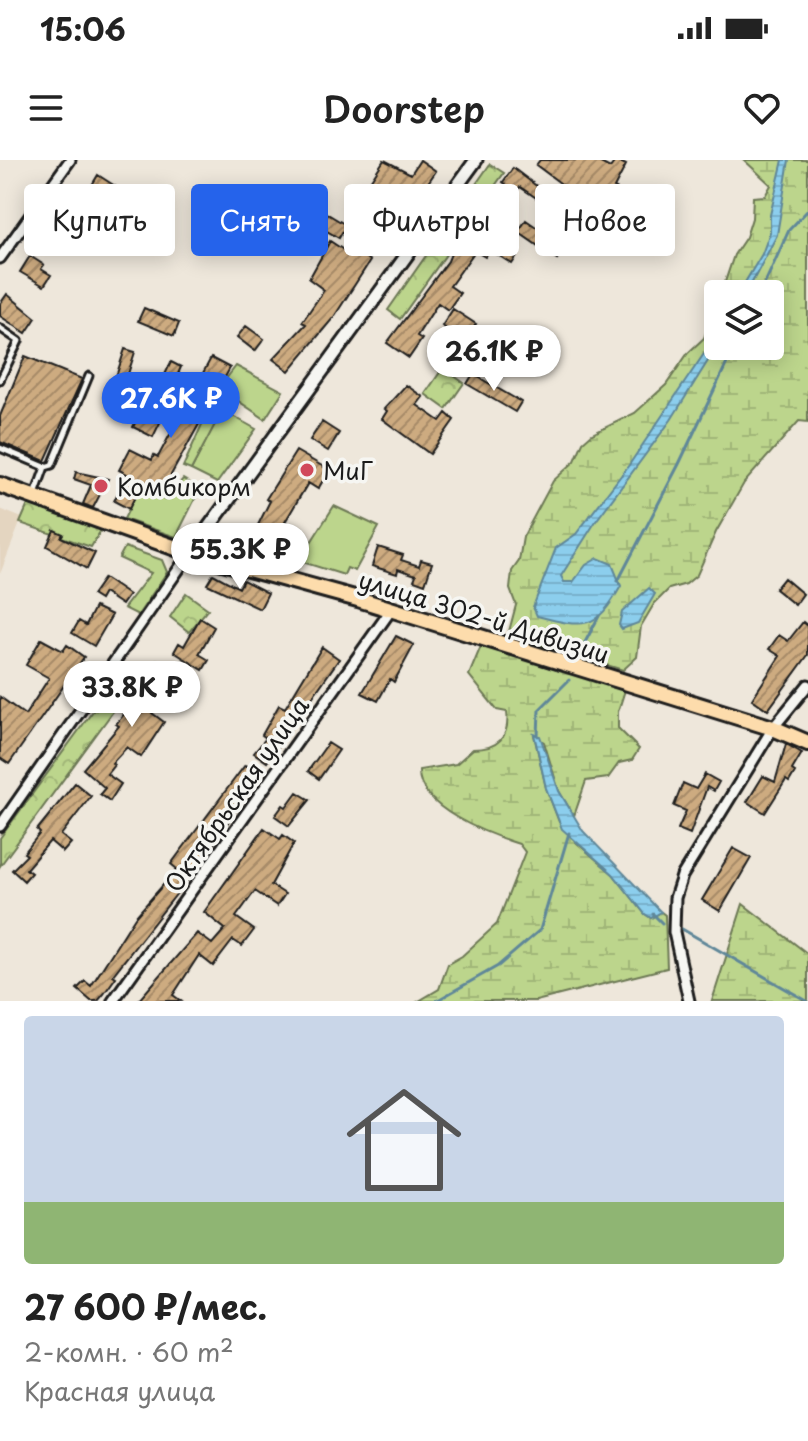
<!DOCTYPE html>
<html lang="ru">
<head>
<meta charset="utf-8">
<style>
  :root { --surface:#fff; --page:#f6f6f6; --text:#222; --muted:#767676; --line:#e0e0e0; --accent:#2563eb }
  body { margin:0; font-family:"Playpen Sans",sans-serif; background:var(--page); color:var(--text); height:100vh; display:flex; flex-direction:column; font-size:30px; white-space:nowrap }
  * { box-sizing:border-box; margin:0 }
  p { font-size:26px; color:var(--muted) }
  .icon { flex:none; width:44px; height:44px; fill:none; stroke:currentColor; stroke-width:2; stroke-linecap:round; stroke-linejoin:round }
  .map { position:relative; height:841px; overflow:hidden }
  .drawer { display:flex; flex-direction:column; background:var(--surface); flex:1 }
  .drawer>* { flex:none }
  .top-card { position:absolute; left:24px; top:24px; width:760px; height:72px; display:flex; gap:16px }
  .buttons { position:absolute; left:704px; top:120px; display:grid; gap:16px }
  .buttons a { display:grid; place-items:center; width:80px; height:80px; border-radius:8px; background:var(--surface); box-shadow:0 4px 20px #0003; font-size:40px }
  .price { position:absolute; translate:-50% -68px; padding:0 18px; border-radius:28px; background:#fff; color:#222; font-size:26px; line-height:52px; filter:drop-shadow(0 2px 4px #0008) }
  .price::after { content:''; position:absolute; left:50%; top:48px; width:24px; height:18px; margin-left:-12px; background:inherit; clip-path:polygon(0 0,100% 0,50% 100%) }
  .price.current { background:var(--accent); color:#fff }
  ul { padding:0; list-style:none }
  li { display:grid; align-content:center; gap:16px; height:424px; padding:0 24px }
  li+li { border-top:2px solid var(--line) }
  li span { display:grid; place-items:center; height:248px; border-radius:8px; color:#555 }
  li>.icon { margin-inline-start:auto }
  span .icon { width:144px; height:144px; fill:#fffc; stroke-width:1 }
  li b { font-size:34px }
  .tag { padding:0 28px; border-radius:8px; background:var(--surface); box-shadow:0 4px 20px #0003; font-size:28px; line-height:72px }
  .tag.current { background:var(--accent); color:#fff }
  .status { display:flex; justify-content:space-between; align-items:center; height:56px; padding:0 40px; background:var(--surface); direction:ltr }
  .status svg { height:22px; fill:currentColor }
  header { display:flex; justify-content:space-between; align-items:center; height:104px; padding:0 24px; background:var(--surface); font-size:36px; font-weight:600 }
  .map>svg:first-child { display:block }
  .built { fill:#e4d5c0 }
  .grass { fill:#bcd58c; stroke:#6c7854; stroke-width:2 }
  .forest { fill:url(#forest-crowns); stroke:#6c7854; stroke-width:2 }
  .wetland { fill:url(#wetland-marsh); stroke:#6c7854; stroke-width:2 }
  .water { fill:url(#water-rules); stroke:#5f8799; stroke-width:2 }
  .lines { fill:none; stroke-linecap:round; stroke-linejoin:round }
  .stream { stroke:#5f8799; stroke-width:3 }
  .building { fill:url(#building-hatch); stroke:#1c1c1c; stroke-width:2 }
  .service-casing { stroke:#1c1c1c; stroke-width:11 }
  .minor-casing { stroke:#1c1c1c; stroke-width:15 }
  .tertiary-casing { stroke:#1c1c1c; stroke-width:17 }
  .primary-casing { stroke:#1c1c1c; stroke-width:20 }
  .service { stroke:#f6f6f2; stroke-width:5 }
  .minor { stroke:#f6f6f2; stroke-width:9 }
  .tertiary { stroke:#f6f6f2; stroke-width:11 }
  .primary { stroke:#fddcac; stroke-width:14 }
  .poi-dot { fill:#d1495b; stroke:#f6f6f2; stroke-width:3 }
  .labels { text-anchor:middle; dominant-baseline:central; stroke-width:7; stroke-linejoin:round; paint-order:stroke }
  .poi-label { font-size:24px; fill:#1c1c1c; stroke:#f6f6f2; text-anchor:start }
  .street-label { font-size:24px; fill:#1c1c1c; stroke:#f6f6f2 }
</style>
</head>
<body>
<div class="status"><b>15:06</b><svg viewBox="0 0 49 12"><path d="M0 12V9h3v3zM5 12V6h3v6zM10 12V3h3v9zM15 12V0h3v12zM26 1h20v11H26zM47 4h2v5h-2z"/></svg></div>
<header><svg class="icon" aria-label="menu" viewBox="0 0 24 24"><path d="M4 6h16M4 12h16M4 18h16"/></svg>Doorstep<svg class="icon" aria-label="heart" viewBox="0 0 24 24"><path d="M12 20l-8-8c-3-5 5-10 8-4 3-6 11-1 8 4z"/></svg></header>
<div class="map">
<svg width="808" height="841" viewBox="0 0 808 841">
  <defs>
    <pattern id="forest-crowns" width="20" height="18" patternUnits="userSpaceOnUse" patternTransform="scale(2)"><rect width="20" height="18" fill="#bcd58c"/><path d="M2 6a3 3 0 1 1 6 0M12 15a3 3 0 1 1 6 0" fill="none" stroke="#a1b678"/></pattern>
    <pattern id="wetland-marsh" width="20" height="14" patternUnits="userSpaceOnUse" patternTransform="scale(2)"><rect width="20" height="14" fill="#bcd58c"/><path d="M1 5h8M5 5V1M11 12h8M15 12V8" fill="none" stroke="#a1b678"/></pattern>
    <pattern id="water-rules" width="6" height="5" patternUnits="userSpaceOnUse" patternTransform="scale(2)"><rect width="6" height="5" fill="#8cceed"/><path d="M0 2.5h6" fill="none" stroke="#78b0cb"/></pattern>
    <pattern id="building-hatch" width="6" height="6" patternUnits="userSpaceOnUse" patternTransform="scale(2)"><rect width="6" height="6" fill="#cdab80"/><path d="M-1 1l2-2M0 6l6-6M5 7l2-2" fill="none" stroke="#a68a68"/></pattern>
  </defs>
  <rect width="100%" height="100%" fill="#eee7db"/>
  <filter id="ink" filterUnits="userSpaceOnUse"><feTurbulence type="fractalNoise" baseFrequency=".0125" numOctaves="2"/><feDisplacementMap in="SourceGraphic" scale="16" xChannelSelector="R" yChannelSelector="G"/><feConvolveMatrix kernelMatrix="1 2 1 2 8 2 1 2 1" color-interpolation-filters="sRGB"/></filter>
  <g filter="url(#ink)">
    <path class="built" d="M0,349L22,358L0,414Z"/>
    <path class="grass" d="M236,206L283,231L265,259L219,228Z
      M222,250L256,269L217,323L191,310Z
      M183,319L200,329L176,377L124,359L139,328L165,340Z
      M334,346L379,367L355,411L347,408L344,415L299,401Z
      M125,387L162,400L167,412L138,455L124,448L151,413L119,398Z"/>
    <path class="forest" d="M490,4L504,13L400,159L388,150Z
      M443,208L464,223L446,249L425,234Z
      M212,242L222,251L191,310L183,307Z
      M29,342L101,370L91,387L20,363Z
      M186,433L208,449L189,472L170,457Z
      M104,536L117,546L0,706V678Z"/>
    <path class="wetland" d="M744,0H808V262L799,261L744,323L716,372L697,415L686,424L669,429L654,444L641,466L637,497L623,510L508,475L516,445L510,429L512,411L519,401L523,377L553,321L575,301L583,282L592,274L635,253L666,225L688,193L704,178L718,139V186H770V134H721L734,95L746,77L752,58L753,37L765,36L771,25Z
      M481,486L625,530L618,552V568L639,589L632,600L619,603L608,618L586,621L574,656L559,631L544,582L534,575L546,628L559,662L577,683L613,714L645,754L651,758L661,752L665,755L667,808L536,841H419L439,829L448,804L462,796L497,764L525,692L519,684C488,674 417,648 419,610L456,604L473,589C498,589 510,577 507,552L497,550L469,515Z
      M743,744L808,794V841H712Z"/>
    <path class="water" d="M783,0H789L777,75L746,134H738L762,94L770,72V55Z
      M718,173V185L671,260L596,361L561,416L564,422H573L586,405L598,398L612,404L621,426C596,471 584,468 537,456L533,447L556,388L576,374L629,305Z
      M649,428L655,434L638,463L622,469L619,465L622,452Z
      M534,574L540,576L559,631L583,671L661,752L651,758L645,754L613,714L562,669L546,628Z"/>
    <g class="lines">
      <path class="stream" d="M760,134L789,70L808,50
        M618,421L679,304L735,186
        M582,488L599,456
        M538,576L539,550L569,520
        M653,754L662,763
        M682,769L807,841
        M436,841L498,806L540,770L569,673"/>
    </g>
    <path class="building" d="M384,0L411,14L420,0L436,11L386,84L350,63L365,38L361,35Z
      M540,0H595L610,8L616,0L626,5L614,28L622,32L612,53L580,38L536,5Z
      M513,8L543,31L538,39L520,27L516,32L503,22Z
      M98,15L115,26L108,38L99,32L87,56L74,49L85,28L89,30Z
      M489,39L503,48L484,72L518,95L512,104L490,90L485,97L475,91L450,126L460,133L448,150L438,143L417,176L422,179L409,198L387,183L448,101L452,91L455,92Z
      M321,50L346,65L339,78L313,63Z
      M526,60L565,87L557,99L518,72Z
      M330,81L351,95L355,90L370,101L334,157L289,211L273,199L306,164L302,162L324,130L309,119Z
      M30,96L44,105L41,109L51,115L44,126L20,112Z
      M7,134L36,158L26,173L0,156V144Z
      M144,148L179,163L174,176L138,161Z
      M453,149L476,164L465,180L442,166Z
      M246,166L264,179L255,191L237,177Z
      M125,189L135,192L120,239L110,235Z
      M25,196L82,219L45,301L0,282V256Z
      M211,198L230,208L161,333L142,322L129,349L114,341L127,314L119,310L130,289L152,300L154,295L158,297Z
      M171,202L181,207L172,228L176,230L153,277L133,267L156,220L161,223Z
      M473,214L521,242L515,252L467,224Z
      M406,225L423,237L417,245L440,261L446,253L454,260L430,294L382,259L387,251L384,249Z
      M322,262L339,273L328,291L310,280Z
      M296,291L329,310L318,329L308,323L285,362L300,369L290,388L255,371L270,341L266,339Z
      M76,312L108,319L93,348L83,344L91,325L74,319Z
      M54,370L63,374L61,377L95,393L87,409L47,386Z
      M378,387L403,395L401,400L419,406L421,400L432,403L425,424L414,420L416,415L398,409L397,414L372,406Z
      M213,414L239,428L243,420L268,433L260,449L207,424Z
      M104,418L129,435L122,445L104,433L100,440L92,435Z
      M784,418L803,434L795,445L775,429Z
      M95,447L112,455L94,486L72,473L79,461L86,465Z
      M200,458L214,467L199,494L209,500L203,510L174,492L179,483L184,486Z
      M803,462L808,466V495L768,550L752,539L780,496L769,489L779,475L788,481Z
      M396,476L414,485L394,522L390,519L378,541L362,533Z
      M41,479L63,491L67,485L84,497L9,604L0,598V537L25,555L49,518L26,505Z
      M322,487L339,499L267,602L254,593L266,578L262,575L279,545L285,548Z
      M157,500L184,520L177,529L166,521L149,542L156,547L152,553L164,562L141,597L127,587L112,603L114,605L107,614L121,624L110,641L100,634L105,628L83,609L119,566L116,564L125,553L121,550L155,513L150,509Z
      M328,583L339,590L319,619L308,611Z
      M786,584L802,593L792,610L795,612L789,622L786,620L765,653L747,642L763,616L775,622Z
      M245,605L258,613L249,630L203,700L113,815L116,817L104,834L98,841H91L77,829L85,821L91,826L135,757L177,709L171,704Z
      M705,614L719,622L714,631L707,627L690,674L678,669L686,651L674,646L683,623L696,629Z
      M75,623L91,636L61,675L71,683L63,692L50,681L26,709L31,713L24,721L12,710L27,695L24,693L40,673L37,670Z
      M297,632L310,640L289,666L275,656L283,645L286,647Z
      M264,668L280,679L283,675L294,683L271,725L285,734L277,746L255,731L236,757L254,770L242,786L233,780L213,806L199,795L173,835L181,841H138L197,773L212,784L225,769L204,752Z
      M733,688L751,698L720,751L702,740Z"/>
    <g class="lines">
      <g class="service-casing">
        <path id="service" d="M0,168L19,181L0,220
          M0,288L45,307L35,335
          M45,307L52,305L89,216"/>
      </g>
      <g class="minor-casing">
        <path id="minor" d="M0,98L70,0
          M0,666L190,393
          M113,841L391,450
          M689,841L674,772L675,738L682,716L773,568L808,525"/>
      </g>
      <g class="tertiary-casing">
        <path id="tertiary" d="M190,393L476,0"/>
      </g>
      <g class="primary-casing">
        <path id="primary" d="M0,325L190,393L358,439L773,568L808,583"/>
      </g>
      <use href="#service" class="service"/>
      <use href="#minor" class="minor"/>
      <use href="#tertiary" class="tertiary"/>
      <use href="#primary" class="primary"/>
    </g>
  </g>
  <g class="poi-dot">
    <circle cx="307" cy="310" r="8"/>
    <circle cx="101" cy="326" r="8"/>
  </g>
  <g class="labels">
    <g class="poi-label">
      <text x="323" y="310">МиГ</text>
      <text x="117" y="326">Комбикорм</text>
    </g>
    <g class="street-label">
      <text transform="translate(484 456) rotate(17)">улица 302-й Дивизии</text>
      <text transform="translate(236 634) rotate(-55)">Октябрьская улица</text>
    </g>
  </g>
</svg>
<div class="buttons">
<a><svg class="icon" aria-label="layers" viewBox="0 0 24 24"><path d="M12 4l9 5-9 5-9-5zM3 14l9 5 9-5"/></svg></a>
</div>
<b class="price" style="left:494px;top:233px">26.1K ₽</b>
<b class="price current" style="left:171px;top:280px">27.6K ₽</b>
<b class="price" style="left:240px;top:431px">55.3K ₽</b>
<b class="price" style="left:132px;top:569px">33.8K ₽</b>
<div class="top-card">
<a class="tag">Купить</a>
<a class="tag current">Снять</a>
<a class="tag">Фильтры</a>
<a class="tag">Новое</a>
</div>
</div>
<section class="drawer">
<ul>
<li><span style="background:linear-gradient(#c9d6e8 75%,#8fb573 0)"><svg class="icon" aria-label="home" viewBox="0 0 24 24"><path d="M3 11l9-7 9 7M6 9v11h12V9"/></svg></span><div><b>27 600 ₽/мес.</b><p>2-комн. · 60 m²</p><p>Красная улица</p></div></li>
</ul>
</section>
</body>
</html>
